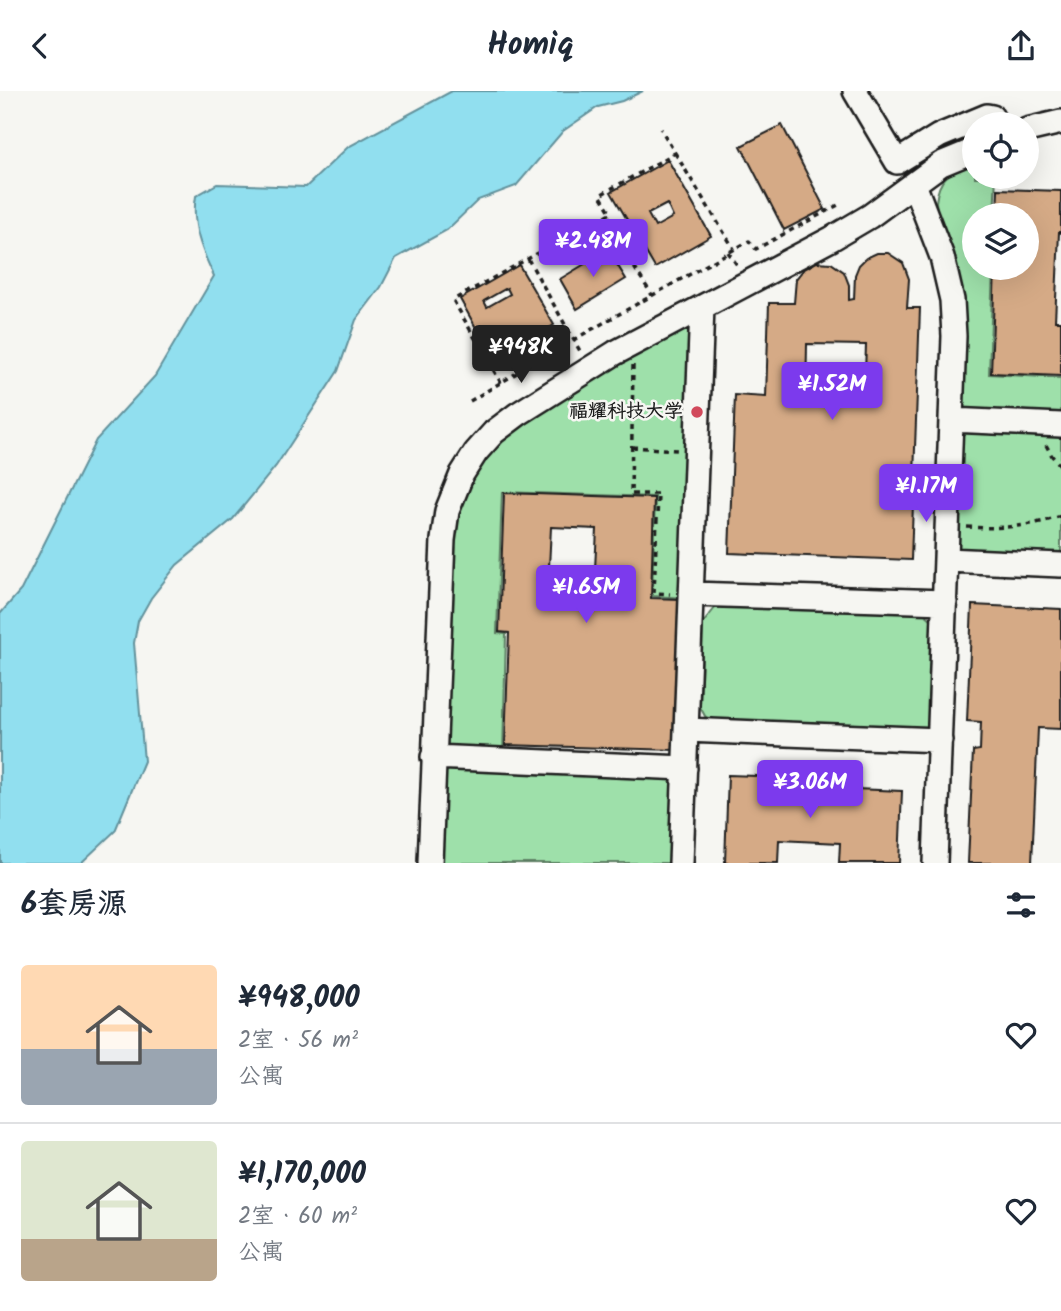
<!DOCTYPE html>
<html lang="zh">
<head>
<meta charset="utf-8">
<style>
  :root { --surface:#fff; --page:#f6f6f7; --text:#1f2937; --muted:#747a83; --line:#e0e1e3; --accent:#7c3aed }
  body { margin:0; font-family:Kalam,"LXGW WenKai TC",sans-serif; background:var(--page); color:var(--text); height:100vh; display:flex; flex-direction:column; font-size:26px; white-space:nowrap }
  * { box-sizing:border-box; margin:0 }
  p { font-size:23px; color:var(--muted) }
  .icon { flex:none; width:38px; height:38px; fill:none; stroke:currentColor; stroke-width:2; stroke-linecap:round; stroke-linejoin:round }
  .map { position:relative; height:772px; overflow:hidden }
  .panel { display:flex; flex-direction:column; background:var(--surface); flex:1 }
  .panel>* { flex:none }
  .buttons { position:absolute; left:962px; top:21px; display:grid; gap:14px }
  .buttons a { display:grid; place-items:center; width:77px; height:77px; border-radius:50%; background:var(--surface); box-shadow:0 7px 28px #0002; font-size:35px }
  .price { position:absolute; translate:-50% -60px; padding:0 16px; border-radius:7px; background:var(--accent); color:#fff; font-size:23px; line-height:46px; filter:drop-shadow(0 2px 4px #0008) }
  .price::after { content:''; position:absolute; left:50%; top:42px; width:21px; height:16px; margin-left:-10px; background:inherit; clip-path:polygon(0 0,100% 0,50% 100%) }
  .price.active { background:#222; color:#fff }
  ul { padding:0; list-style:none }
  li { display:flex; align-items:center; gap:21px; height:175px; padding:0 21px }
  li+li { border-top:2px solid var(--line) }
  li span { display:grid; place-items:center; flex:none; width:196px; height:140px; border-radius:7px; color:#555 }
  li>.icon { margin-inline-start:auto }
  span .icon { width:84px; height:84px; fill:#fffc; stroke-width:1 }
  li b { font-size:30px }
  h2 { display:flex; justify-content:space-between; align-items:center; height:84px; padding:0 21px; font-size:30px }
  header { display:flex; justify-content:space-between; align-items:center; height:91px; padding:0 21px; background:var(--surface); font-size:32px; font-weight:700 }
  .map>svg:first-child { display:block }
  .green { fill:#9ee0aa; stroke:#5d7e63; stroke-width:2 }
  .water { fill:#91dfef; stroke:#62919b; stroke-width:2 }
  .building { fill:#d5aa86; stroke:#1c1c1c; stroke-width:2; fill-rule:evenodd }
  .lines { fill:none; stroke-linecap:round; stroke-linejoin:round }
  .minor-casing { stroke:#1c1c1c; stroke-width:28 }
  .path { stroke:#1c1c1c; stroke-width:3.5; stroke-dasharray:5 5; stroke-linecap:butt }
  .minor { stroke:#f6f6f2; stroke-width:23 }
  .poi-dot { fill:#d1495b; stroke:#f6f6f2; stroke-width:2.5 }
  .labels { text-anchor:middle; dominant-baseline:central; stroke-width:5; stroke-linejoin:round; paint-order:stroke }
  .poi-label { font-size:19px; font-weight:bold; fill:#1c1c1c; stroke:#f6f6f2; text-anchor:end }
</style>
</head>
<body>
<header><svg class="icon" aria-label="back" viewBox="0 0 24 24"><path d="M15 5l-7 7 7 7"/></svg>Homiq<svg class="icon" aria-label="share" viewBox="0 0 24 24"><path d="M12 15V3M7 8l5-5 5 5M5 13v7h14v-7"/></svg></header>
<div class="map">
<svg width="1061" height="772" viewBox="0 0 1061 772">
  <rect width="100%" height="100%" fill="#f6f6f2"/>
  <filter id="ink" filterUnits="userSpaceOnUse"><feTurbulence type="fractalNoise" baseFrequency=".0143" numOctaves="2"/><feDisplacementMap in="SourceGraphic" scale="14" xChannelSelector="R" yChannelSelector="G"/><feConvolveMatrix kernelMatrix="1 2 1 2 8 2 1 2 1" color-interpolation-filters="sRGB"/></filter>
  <g filter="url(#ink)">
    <path class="green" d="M975,72V86H996L994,124H975V177H993L989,283L1061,287V327L965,321L962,314L936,111C939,83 952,81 975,72Z
      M685,235L693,236L687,507L652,505L655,406L502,401L497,542L506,543L503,664L447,659L444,646L453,453L463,410L478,377L512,339L616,275Z
      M1061,338V466L958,459L961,343L965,339Z
      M722,515L924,522L932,529L929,632L927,638L712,631L705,625L700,616L703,532L715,517Z
      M445,673L678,687L677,772H439Z"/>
    <path class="water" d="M452,0H643L622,10L598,16L563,40L516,95L478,109L447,139L396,167L381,196L356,229L338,280L276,375L233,428L177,474L151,507L138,530L134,552L144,670L115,740L81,772H0V523L21,499L96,349L155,285L214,185C202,160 191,134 196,105L217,93L306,96L348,56Z"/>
    <path class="building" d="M782,34L825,118L784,139L741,55Z
      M668,69L711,145L655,177L611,101ZM667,113L673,126L655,136L648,123Z
      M998,98L1061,100V141H1059L1055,230H1061V285L991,282L995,177H1027V124H997Z
      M608,159L626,188L577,218L560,188Z
      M877,162H888L903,172L909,188L907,217H920L911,469L729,462L735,304L766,306L769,212H794L796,188L803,179L817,171L831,172L844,181L849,194V209L854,208L855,184L859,174L866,167ZM807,253L866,254L864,309L806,307Z
      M519,174L554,234L494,269L460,208ZM507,197L510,203L487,216L484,210Z
      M504,402L654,407L651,507L681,508L676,659L505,654L509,542L499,541ZM551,436L597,438L594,498L548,496Z
      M972,514L1061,518V638L1038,637L1032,772H968L973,660L980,659L981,631L967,630Z
      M728,684L784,686V695L902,700L899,772H839L840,752L779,749L778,772H725Z"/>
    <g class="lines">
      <g class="minor-casing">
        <path id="minor" d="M855,0L897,71L939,45L987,25L992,26L995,33
          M1027,39L1061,31
          M914,93L942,166L952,209L954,245L935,772
          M951,329L1061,334
          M946,469L1061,474
          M691,503L945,511
          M686,639L940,649
          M433,666L685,677
          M430,772L443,449L447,420L462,383L476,361L494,341L518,323L615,262L831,148L870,125L941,73L975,59
          M681,772L702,216"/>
      </g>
      <path class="path" d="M675,62L734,158
        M602,126L652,204
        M728,161L737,174
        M528,168L580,260
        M633,274L631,403H658L654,502L670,503
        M501,292L453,209L611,122L600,104L675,62L661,38
        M470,310L557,258L749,150L756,158L840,113L839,111
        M1046,354L1052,365L1061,375
        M632,356L677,359
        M967,436C999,438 1030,436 1061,425"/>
      <use href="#minor" class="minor"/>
    </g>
  </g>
  <circle class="poi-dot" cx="697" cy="321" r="7"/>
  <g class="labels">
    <g class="poi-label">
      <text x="683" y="321">福耀科技大学</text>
    </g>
  </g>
</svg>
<div class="buttons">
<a><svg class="icon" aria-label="locate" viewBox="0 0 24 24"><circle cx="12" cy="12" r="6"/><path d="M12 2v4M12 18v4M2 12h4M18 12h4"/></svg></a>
<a><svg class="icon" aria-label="layers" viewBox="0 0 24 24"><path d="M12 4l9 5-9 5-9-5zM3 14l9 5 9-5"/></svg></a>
</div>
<b class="price" style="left:593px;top:188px">¥2.48M</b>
<b class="price active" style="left:521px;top:294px">¥948K</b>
<b class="price" style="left:832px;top:331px">¥1.52M</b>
<b class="price" style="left:926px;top:433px">¥1.17M</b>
<b class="price" style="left:586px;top:534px">¥1.65M</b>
<b class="price" style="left:810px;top:729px">¥3.06M</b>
</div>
<section class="panel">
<h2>6套房源<svg class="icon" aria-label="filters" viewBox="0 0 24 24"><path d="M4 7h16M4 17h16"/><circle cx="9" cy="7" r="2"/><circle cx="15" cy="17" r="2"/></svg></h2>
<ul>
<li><span style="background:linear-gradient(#ffd9b3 60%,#9aa5b1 0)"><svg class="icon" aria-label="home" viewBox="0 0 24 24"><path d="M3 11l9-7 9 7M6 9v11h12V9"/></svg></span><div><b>¥948,000</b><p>2室 · 56 m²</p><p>公寓</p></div><svg class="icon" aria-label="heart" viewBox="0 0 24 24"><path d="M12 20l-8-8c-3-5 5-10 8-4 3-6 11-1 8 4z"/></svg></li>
<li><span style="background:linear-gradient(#dfe7d0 70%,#b9a48a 0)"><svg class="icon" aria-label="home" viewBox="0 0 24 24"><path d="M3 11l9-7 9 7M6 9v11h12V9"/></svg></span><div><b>¥1,170,000</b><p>2室 · 60 m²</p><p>公寓</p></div><svg class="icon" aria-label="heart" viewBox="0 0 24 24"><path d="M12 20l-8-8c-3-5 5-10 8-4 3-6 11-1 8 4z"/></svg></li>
</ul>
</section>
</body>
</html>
